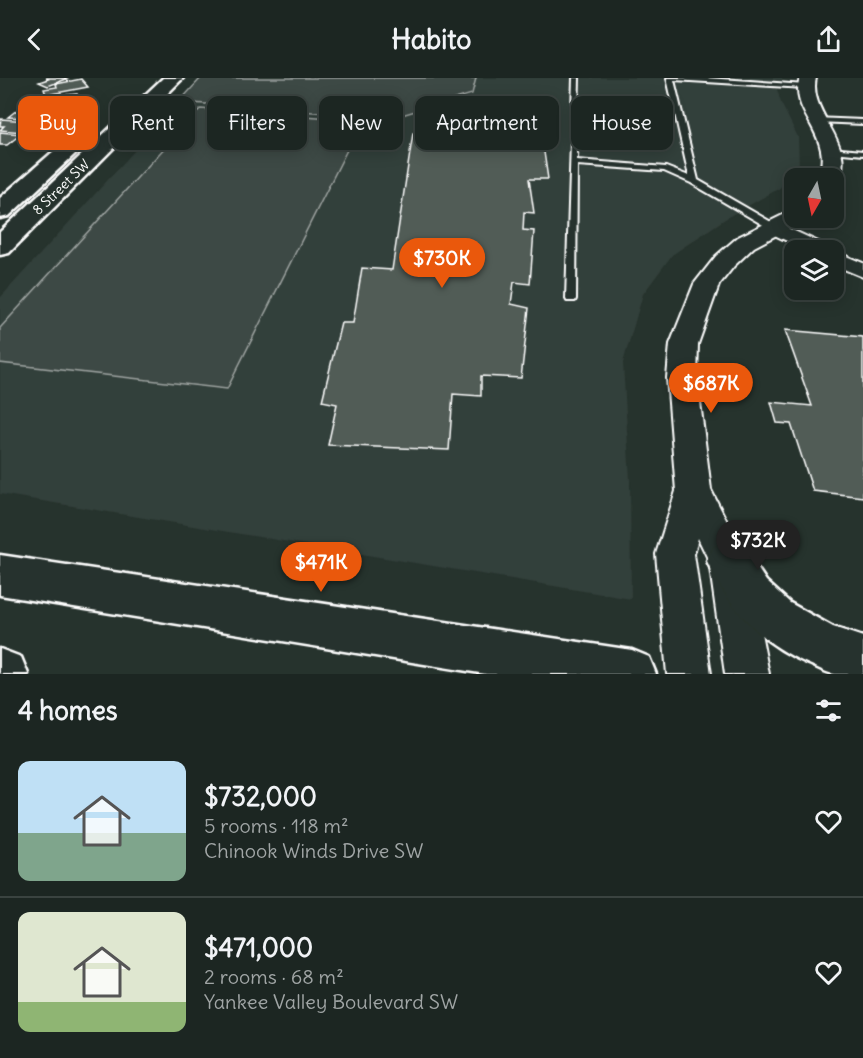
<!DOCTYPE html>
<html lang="en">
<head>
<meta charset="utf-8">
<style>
  :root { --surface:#1c2622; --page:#252e2a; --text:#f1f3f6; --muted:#a0a5a5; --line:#3a4340; --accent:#ea580c }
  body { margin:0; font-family:Delius,sans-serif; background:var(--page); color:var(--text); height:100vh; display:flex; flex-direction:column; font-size:22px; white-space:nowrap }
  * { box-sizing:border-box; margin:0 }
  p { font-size:20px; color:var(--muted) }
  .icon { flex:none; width:33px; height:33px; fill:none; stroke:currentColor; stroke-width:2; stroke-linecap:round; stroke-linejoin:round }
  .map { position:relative; height:596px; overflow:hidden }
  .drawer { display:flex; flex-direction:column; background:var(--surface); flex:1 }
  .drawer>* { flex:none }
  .top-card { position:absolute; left:18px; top:18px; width:828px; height:54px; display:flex; gap:12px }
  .needle { width:39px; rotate:189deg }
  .buttons { position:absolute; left:784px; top:90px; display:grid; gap:12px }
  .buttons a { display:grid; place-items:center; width:60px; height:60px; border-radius:12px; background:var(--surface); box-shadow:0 3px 15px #0003,0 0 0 2px var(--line); font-size:30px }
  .price { position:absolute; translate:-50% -51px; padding:0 14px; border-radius:21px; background:var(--accent); color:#fff; font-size:20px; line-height:39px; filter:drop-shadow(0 2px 3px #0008) }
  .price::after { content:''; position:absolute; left:50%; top:36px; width:18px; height:14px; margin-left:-9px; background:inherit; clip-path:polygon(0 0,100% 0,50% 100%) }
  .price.current { background:#222; color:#fff }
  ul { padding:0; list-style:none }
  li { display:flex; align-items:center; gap:18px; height:150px; padding:0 18px }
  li+li { border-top:2px solid var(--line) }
  li span { display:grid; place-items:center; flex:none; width:168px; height:120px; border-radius:12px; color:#555 }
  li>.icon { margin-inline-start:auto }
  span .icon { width:72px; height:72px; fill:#fffc; stroke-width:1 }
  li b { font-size:26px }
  h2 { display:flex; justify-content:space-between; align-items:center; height:72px; padding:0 18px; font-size:26px }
  .chip { padding:0 21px; border-radius:12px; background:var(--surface); box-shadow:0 3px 15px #0003,0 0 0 2px var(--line); font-size:21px; line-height:54px }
  .chip.current { background:var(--accent); color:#fff }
  header { display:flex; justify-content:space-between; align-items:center; height:78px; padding:0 18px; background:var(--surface); font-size:27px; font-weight:800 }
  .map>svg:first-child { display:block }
  .built { fill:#333f3a }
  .green { fill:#3e4944; stroke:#9ea4a2; stroke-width:1.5 }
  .building { fill:#515c57; stroke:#fff; stroke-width:1.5 }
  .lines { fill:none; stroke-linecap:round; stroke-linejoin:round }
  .service-casing { stroke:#fff; stroke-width:4 }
  .minor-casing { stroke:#fff; stroke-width:4 }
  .tertiary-casing { stroke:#fff; stroke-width:4 }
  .secondary-casing { stroke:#fff; stroke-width:5 }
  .service { fill:#26332d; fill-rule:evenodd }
  .minor { fill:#26332d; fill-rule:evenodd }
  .tertiary { fill:#26332d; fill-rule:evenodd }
  .secondary { fill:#26332d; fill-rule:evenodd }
  .labels { text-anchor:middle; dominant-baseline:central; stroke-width:4.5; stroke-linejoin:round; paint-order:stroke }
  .far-street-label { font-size:14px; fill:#fff; stroke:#26332d }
</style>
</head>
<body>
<header><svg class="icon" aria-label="back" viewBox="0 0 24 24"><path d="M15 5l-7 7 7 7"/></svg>Habito<svg class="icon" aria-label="share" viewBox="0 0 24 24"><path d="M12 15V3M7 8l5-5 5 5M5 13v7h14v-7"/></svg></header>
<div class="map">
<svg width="863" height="596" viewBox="0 0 863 596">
  <rect width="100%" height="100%" fill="#26332d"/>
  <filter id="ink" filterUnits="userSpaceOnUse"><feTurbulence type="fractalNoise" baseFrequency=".0167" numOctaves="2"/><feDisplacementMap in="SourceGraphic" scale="12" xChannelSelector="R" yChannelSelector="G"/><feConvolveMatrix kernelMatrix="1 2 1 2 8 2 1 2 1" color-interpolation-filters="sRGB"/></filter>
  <g filter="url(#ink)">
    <path class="built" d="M476,0H783L777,11L781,25L798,59L799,87L780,110L728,139L672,177L643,216L623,285L630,402L631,521L0,416V220L179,24L391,40L472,16Z"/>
    <path class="green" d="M201,0H476L472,16L392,40L179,24Z
      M200,31L362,42L227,311L0,285V250Z"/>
    <path class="building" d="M46,0H69L48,8L39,4L48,1Z
      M81,1L88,9L46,17L44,11L57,9L56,6Z
      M77,16V21L72,22V25L47,28V25L32,27L33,20Z
      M33,30L55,32L51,34L57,35L52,39H45L42,41L8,39L17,32L29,33Z
      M476,31L538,34L548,101H529L534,135L524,134L523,152L534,153L530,206L514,204L511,226L529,230L521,300L481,298V318L453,316L449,372L328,367L337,326L322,323L341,245H353L362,190L392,192L413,55L462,56L461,59H471Z
      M1,41L41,44L23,54L0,52L4,48H0Z
      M0,54L21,56L7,67H0Z
      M785,252L863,259V419L813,413L791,346L777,345L771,324L812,328Z"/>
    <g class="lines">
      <g class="service-casing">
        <path id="service" d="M573,0H579L577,82L666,89L689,98L667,0H707L806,7L807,8L804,10L674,2L698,102L778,148V152H772L691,105L664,93L577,87L576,221L575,223H567L566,221Z
          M814,40L863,42V46L817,44H814Z
          M830,70L863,73V77L833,74L829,72Z"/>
      </g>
      <g class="minor-casing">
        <path id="minor" d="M775,144L827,168L830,172H806L768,154L766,150L768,146Z
          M834,173L863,185V199L834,187Z"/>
      </g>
      <g class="tertiary-casing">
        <path id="tertiary" d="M800,0H816C807,36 861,69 836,104L834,105V100H818C821,90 823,82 821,72C816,45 791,28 800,0Z
          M795,131V140H805L803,143L754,169L734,188L719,207L698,266L697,300L711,412L747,483L769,596H725L709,483L698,460L694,476L711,596H667L656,476L676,413L667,300L670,266L694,206L716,178L738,159Z"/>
      </g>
      <g class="secondary-casing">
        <path id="secondary" d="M163,0H183L9,175L0,177V154Z
          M85,50L92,52L96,56L92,60L9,138L0,140V120L78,52Z
          M728,464L743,469L766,503L790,525L833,549L863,559V596C854,596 844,596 835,596C826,595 817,589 809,586C760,565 729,531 707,483L713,469Z
          M0,477L632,572L649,579L656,596H486L0,517Z
          M0,571L21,579L28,596H0Z"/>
      </g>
      <use href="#service" class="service"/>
      <use href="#minor" class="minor"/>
      <use href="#tertiary" class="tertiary"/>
      <use href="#secondary" class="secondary"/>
    </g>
  </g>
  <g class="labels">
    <g class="far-street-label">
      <text transform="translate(61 109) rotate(-44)">8 Street SW</text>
    </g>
  </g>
</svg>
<div class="buttons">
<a><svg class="needle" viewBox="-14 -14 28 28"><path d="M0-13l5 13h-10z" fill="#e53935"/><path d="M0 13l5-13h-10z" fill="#a0a5a5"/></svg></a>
<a><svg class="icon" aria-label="layers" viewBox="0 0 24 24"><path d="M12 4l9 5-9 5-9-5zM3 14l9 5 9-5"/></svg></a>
</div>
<b class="price" style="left:442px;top:211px">$730K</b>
<b class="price" style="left:711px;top:336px">$687K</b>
<b class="price current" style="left:758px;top:493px">$732K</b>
<b class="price" style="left:321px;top:515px">$471K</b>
<div class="top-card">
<a class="chip current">Buy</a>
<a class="chip">Rent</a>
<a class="chip">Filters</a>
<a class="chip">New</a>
<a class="chip">Apartment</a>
<a class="chip">House</a>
</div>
</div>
<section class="drawer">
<h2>4 homes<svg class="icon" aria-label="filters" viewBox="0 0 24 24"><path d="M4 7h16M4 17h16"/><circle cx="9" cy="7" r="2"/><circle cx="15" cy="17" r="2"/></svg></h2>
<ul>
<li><span style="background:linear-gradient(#bfe0f5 60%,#7fa58c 0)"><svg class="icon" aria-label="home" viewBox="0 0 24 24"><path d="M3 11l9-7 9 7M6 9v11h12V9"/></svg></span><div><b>$732,000</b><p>5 rooms · 118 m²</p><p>Chinook Winds Drive SW</p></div><svg class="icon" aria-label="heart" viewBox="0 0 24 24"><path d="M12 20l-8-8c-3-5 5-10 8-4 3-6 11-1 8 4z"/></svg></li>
<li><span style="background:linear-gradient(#dfe7d0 75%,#8fb573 0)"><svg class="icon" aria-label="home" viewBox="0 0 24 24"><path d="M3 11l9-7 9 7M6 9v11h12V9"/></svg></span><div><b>$471,000</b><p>2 rooms · 68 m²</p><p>Yankee Valley Boulevard SW</p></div><svg class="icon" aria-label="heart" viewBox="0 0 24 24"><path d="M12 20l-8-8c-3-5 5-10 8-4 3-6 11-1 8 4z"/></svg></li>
</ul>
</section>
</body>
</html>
